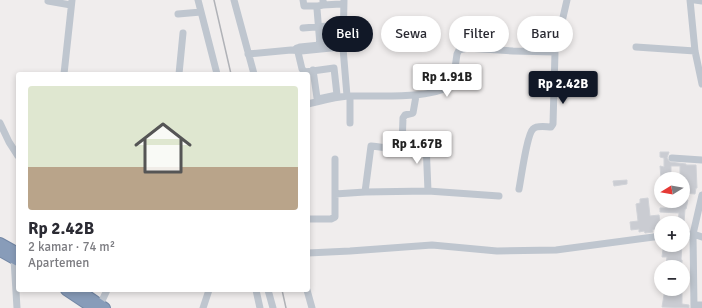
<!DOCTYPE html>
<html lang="id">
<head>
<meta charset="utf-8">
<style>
  :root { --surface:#fff; --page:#f2f2f3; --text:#2b2b33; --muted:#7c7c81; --accent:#111827 }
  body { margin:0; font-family:Signika,sans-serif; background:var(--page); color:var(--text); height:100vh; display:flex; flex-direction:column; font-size:15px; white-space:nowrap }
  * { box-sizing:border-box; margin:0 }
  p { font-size:13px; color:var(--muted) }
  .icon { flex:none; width:22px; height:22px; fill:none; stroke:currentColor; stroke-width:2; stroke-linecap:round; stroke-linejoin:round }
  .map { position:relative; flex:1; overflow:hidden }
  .side { position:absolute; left:16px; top:72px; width:294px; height:220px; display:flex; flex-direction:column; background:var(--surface); border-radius:4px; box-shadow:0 2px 6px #0003 }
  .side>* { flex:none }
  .hud { position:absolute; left:322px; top:16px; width:320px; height:36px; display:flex; gap:8px }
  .needle { width:26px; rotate:259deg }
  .controls { position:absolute; left:654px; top:172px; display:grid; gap:8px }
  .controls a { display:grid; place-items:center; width:36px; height:36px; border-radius:50%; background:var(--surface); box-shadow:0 2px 6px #0003; font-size:20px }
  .price { position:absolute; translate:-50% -34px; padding:0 9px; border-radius:4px; background:#fff; color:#222; font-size:13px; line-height:26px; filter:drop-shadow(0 1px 2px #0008) }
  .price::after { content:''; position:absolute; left:50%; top:24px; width:12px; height:9px; margin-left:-6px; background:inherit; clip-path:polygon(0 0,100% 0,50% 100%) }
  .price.active { background:var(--accent); color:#fff }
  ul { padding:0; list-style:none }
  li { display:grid; align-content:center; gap:8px; height:212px; padding:0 12px }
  li span { display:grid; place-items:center; height:124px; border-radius:4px; color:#555 }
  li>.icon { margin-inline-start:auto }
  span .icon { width:72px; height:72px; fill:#fffc; stroke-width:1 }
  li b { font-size:17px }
  .pill { padding:0 14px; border-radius:18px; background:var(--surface); box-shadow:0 2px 6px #0003; font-size:14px; line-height:36px }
  .pill.active { background:var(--accent); color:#fff }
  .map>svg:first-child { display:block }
  .building { fill:#caccd2; stroke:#d1d3d8 }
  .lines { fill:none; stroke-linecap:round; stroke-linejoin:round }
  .highway-casing { stroke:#7387a5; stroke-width:12 }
  .minor { stroke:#bfc6cf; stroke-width:7 }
  .highway { stroke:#889cb9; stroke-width:10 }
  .rail { stroke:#b0b2b7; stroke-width:1.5 }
</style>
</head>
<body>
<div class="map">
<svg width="702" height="308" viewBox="0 0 702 308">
  <rect width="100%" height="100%" fill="#f0eded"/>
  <path class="building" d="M660,152H669L667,158L670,162L686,164V165H696L697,188H696L695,194L683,193V179H680V166H671V179L661,178L660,166L664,167V158L660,157Z
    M627,180V184L614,186L613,181Z
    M648,198L650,216L659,215L661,229L652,230L653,232L645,233L644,231L639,232V229L631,230L630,222L638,221L636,204L640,203V199Z
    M683,199L688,200L686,209H685L684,223H678L679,213L660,212V208H672L674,201H683Z
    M665,245H682L681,260H682V267H668V265H666L667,257H662L663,249H665Z
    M665,289H682V304L689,305V308L662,307Z"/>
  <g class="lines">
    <g class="highway-casing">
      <path id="highway" d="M0,243L18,253
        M0,251L18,261
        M66,290L93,308
        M79,290L105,308"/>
    </g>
    <path class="minor" d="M198,0L217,74
      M234,0L254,74
      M303,0L304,6H318
      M344,0L343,48L347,96
      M690,0L695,51L702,84
      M695,0L702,1
      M48,1L71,5
      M323,5L341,4
      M178,14L201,12
      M303,28L340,25
      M320,45L317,9L318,6L323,5V0
      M636,47L695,51
      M297,48L302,69L305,72L334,68L337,95L318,99L317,98L313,70
      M248,54L291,50L301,51L341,47L340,43L300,47L294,50
      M64,74L72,0
      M179,74L183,33
      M350,96V123
      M416,96L413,113L405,115L403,118L402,145C392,150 382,147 371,146L365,192L428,191L499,196
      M308,104C321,101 334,97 348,96C369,95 441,101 453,82L457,54L459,50L467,48L513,51L555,52
      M0,123L9,142L18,156
      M402,145L426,143L428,191
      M672,158L702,160
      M519,189C521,179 527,134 533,129C537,125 546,127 551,127L553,124L555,52L567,0
      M335,194L365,192
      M308,219H331L335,217V159
      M683,235L693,234L702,237
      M308,253L350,251L432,245L497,251L556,250L661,236
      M14,259L17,308
      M256,290L260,308
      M268,290L273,308
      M307,290L312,308
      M100,305L107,290
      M694,305H702
      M203,308L209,290
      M694,308L693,234L702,195"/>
    <use href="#highway" class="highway"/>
    <path class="rail" d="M214,0L231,74
      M282,290L286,308"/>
  </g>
</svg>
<div class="controls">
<a><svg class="needle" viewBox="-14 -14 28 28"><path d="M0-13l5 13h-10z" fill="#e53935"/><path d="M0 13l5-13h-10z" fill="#7c7c81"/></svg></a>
<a>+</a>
<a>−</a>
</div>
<b class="price" style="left:447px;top:98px">Rp 1.91B</b>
<b class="price active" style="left:563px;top:105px">Rp 2.42B</b>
<b class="price" style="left:417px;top:165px">Rp 1.67B</b>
<div class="hud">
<a class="pill active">Beli</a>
<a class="pill">Sewa</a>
<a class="pill">Filter</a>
<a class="pill">Baru</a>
</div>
<section class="side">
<ul>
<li><span style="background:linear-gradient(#dfe7d0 65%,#b9a48a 0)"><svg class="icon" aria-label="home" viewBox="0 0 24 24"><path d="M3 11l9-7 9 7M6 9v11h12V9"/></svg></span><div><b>Rp 2.42B</b><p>2 kamar · 74 m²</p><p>Apartemen</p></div></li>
</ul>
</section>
</div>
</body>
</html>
